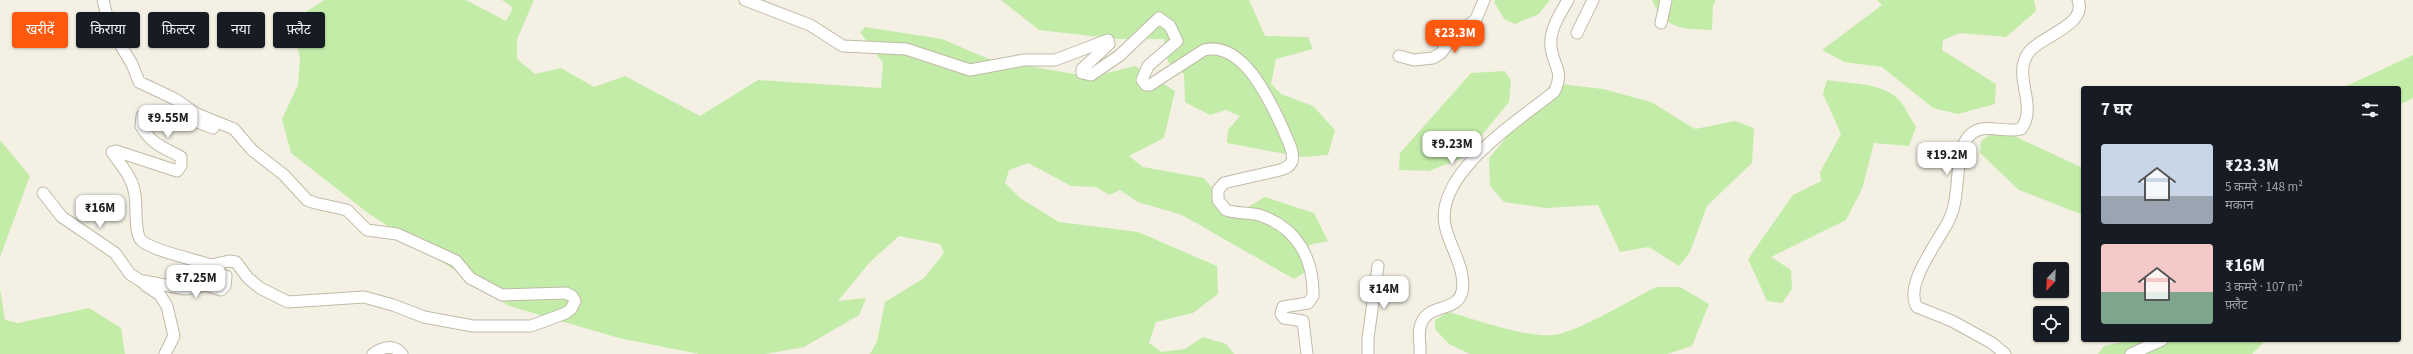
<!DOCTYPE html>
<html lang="hi">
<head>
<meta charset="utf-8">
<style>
  :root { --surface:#171b24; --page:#242831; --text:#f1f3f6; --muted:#9ea1a6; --accent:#ff580f }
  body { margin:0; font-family:"Source Sans 3","Noto Sans Devanagari",sans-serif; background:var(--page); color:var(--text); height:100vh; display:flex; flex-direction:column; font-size:15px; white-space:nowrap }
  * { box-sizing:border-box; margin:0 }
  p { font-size:13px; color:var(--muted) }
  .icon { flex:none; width:22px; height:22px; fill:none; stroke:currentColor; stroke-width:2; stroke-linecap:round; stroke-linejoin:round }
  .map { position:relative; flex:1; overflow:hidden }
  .panel { position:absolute; left:2081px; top:86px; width:320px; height:256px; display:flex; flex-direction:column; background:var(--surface); border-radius:4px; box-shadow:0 1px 3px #0004 }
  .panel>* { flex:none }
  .hud { position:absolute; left:12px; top:12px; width:380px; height:36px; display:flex; gap:8px }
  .needle { width:26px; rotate:203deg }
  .tools { position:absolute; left:2033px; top:262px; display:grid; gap:8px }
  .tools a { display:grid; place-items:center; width:36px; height:36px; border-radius:4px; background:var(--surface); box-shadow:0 1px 3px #0004; font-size:20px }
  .price { position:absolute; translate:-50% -34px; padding:0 9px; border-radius:8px; background:#fff; color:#222; font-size:13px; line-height:26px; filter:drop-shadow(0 1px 2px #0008) }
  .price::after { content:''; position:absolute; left:50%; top:24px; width:12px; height:9px; margin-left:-6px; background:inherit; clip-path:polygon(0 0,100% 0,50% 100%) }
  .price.current { background:var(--accent); color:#fff }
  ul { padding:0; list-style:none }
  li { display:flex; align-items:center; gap:12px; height:100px; padding:0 20px }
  li span { display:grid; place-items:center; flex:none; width:112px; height:80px; border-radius:4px; color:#555 }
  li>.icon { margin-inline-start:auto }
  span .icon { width:48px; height:48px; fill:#fffc; stroke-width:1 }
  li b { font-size:17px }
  h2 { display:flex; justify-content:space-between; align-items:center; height:48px; padding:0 20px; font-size:17px }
  .chip { padding:0 14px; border-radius:4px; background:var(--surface); box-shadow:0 1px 3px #0004; font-size:14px; line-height:36px }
  .chip.current { background:var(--accent); color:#fff }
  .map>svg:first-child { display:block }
  .green { fill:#c3eca9 }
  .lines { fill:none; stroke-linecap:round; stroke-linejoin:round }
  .minor-casing { stroke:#c0bba6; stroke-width:13 }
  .minor { stroke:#fff; stroke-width:11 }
</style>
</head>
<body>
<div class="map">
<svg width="2413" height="354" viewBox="0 0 2413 354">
  <rect width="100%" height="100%" fill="#f4f1e4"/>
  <path class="green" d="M324,0H466L506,21L513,8L502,0H534L517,39V59L535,74L561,68L594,87L625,76L700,116L758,80L881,88L883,63L860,32L865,27L942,39L989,59L1091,77L1135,66L1175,91L1164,138L1129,156L1143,167L1204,178L1234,215L1265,197L1314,213L1328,241L1309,245L1307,271L1294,279L1182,215L1138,202L1120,190L1109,195L1096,187L1071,186L1028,163L1009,170L1005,183L1020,198L1059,222L1138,232L1217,266L1218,294L1193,313L1156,322L1149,343L1161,352L1185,349L1203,337L1226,344L1234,354H870L877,341L885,302L924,278L944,253L940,244L899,236L870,262L838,301L866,298L859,315L804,347L766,354H699L619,338L509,306L368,213L291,153L282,119L298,85L300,59L294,30L300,16Z
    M1001,0H1249L1265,36L1308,37L1313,49L1276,59L1271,84L1281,94L1313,106L1335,130L1328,155L1302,157L1227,143L1228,130L1240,116L1226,110L1210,115L1185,102L1184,74L1168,62L1164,39H1118L1039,30Z
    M1495,0H1550L1539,14L1515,24L1504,19L1494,2Z
    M1652,0H1716L1713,5L1712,30C1682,29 1666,30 1652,0Z
    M1877,0H2034L2036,11L2006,37L1960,33L1943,40L1942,50L1996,84L1995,104L1958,114L1933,108L1882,67L1844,62L1822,50L1882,5Z
    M2413,55V98L2399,105V88H2342Z
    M1505,71L1511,80L1509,102L1464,157L1429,171L1399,170L1400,153L1471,73Z
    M1827,80C1850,84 1876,82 1895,96C1903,102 1910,118 1916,127L1909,146L1874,143L1862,189L1846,220L1771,257L1791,270L1792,289L1782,303L1767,301L1748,259L1793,195L1821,181L1820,172L1841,134L1823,94Z
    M1552,83L1603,89L1651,102L1695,129L1735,121L1754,128L1752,163L1707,206L1690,252L1679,266L1649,247L1620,252L1598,205L1546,208L1504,202L1490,186L1489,158Z
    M1992,133L2012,135L2083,168V215L2019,190L1980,153L1981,141Z
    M0,140L30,176L0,257Z
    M1656,287H1680L1709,304L1692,346L1667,354H1470L1449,344L1435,329V320L1448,312C1476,319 1533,341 1559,334C1589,326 1628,301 1656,287Z
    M0,289L5,320L18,323L89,308L121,328L125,354H0Z
    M2131,340H2266L2252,354H2098L2104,346Z"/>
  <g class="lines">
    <g class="minor-casing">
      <path id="minor" d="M103,0L110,28L132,64L139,82L175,99L197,114L234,129L252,150L284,175L307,200L315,203L347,210L367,230L397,234L456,261L470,278L502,295L566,293L572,296L575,301L571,309L566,313L531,326H473L424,317L393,305L364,297L288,302L260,288L248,278L236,262L229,261L211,265L210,272L226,276L225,286L221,290L206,285L185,289L144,281L145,285L160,295L167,306L174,336L165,354
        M745,0L810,25L843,46L906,49L970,70L1024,60H1055L1108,40L1109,44L1082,69V73L1091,75L1119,56L1159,18L1170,26L1177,41L1148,66L1142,80L1146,85H1150L1204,50C1243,40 1270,101 1283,129C1286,138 1295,151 1292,161C1290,167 1285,168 1280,170L1232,181L1224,183L1218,190V200L1226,210C1236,214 1248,212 1259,215C1297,227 1314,259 1313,296L1308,303L1283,307L1281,314L1284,318L1303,321L1307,354
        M1661,23L1666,0
        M1577,33L1593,0
        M1399,56L1414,60L1433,58L1441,53L1453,37L1476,19L1484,0
        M43,193L62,217L115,253L130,274L144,283
        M211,265C196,260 150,250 141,240C134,232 137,206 135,195C133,177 121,166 112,152L116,151L177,171L181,166V157C163,147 152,145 141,126L142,116C156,104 197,122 213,128
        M373,354C382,347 394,344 402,354
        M1368,354V338L1378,266
        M1420,354C1421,344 1417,334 1421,324C1428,303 1456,313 1462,292C1467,270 1449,246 1445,225C1435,173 1519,120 1554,92C1565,71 1553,66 1551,47C1549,30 1560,14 1568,0
        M2005,354L1992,343L1952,321L1917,307C1903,285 1939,241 1949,220C1962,194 1953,153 1969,136C1983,121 2003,134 2021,129C2039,106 2011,75 2029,52C2041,36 2088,25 2078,0
        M2131,354L2162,340"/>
    </g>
    <use href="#minor" class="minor"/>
  </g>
</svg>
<div class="tools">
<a><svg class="needle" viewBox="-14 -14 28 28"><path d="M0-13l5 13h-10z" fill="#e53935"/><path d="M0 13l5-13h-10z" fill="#9ea1a6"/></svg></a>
<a><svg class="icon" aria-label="locate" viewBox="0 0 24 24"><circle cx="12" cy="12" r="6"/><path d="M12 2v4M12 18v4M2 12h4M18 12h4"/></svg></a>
</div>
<b class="price current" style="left:1455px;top:54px">₹23.3M</b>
<b class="price" style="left:168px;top:139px">₹9.55M</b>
<b class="price" style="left:1452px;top:165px">₹9.23M</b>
<b class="price" style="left:1947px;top:176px">₹19.2M</b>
<b class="price" style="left:100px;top:229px">₹16M</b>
<b class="price" style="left:196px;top:299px">₹7.25M</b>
<b class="price" style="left:1384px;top:310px">₹14M</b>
<div class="hud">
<a class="chip current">खरीदें</a>
<a class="chip">किराया</a>
<a class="chip">फ़िल्टर</a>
<a class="chip">नया</a>
<a class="chip">फ़्लैट</a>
</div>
<section class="panel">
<h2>7 घर<svg class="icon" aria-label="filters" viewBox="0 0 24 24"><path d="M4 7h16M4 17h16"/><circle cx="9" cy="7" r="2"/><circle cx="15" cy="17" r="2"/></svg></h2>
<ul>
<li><span style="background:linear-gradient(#c9d6e8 65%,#9aa5b1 0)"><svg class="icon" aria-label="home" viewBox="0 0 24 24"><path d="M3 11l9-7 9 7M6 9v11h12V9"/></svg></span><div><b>₹23.3M</b><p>5 कमरे · 148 m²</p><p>मकान</p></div></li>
<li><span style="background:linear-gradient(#f6c9c9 60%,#7fa58c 0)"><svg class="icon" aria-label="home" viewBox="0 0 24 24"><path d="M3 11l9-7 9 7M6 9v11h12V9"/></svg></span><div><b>₹16M</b><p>3 कमरे · 107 m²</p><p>फ़्लैट</p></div></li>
</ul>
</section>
</div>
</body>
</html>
